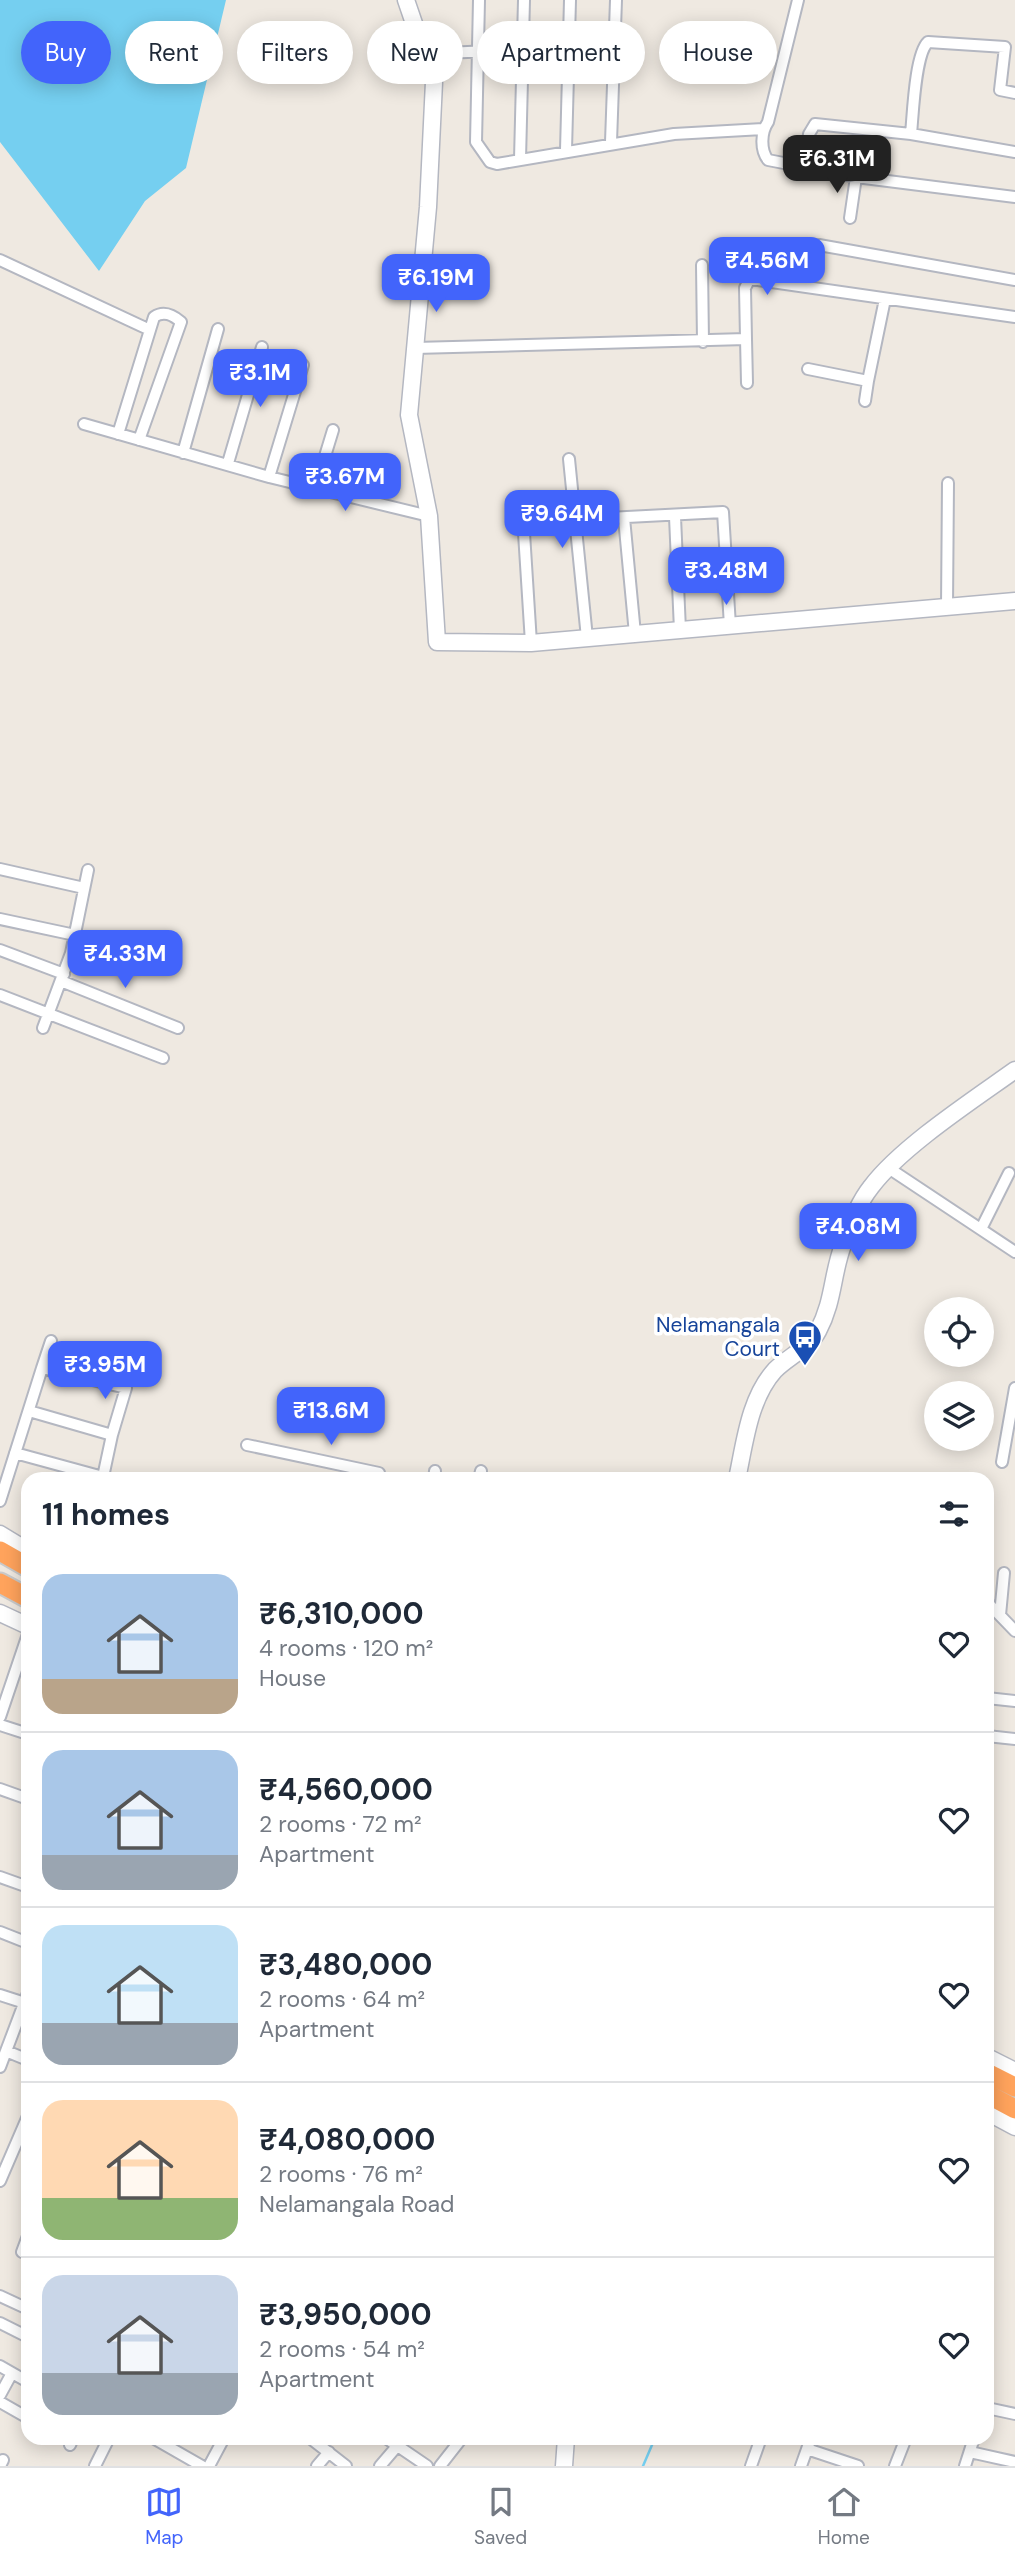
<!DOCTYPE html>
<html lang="en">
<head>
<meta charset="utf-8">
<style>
  :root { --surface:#fff; --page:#f2f2f3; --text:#1f2937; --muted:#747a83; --line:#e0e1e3; --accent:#4264fb }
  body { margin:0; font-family:"DM Sans",sans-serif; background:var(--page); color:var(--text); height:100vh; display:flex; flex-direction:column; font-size:26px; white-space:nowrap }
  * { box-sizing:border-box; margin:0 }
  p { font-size:23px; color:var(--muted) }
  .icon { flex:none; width:38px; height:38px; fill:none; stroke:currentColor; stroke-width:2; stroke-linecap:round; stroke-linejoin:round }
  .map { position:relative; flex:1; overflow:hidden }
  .drawer { position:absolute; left:21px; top:1472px; width:973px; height:973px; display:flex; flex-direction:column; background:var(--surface); border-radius:21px; box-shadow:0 4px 18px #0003 }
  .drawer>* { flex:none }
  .top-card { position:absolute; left:21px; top:21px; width:973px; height:63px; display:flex; gap:14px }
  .controls { position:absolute; left:924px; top:1297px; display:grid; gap:14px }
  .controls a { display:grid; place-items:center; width:70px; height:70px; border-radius:50%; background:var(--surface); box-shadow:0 4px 18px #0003; font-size:35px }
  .price { position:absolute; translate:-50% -60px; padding:0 16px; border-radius:14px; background:var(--accent); color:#fff; font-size:23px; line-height:46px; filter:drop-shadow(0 2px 4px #0008) }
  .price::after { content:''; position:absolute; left:50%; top:42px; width:21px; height:16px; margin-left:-10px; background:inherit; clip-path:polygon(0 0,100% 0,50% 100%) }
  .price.current { background:#222; color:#fff }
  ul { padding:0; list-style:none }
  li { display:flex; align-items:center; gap:21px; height:175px; padding:0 21px }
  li+li { border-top:2px solid var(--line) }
  li span { display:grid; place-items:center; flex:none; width:196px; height:140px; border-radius:21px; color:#555 }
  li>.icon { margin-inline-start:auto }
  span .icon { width:84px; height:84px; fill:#fffc; stroke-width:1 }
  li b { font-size:30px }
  h2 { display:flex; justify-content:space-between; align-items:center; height:84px; padding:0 21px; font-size:30px }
  .chip { padding:0 24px; border-radius:32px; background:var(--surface); box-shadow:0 4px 18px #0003; font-size:24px; line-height:63px }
  .chip.current { background:var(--accent); color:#fff }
  .tabs { display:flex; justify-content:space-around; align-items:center; height:98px; border-top:2px solid var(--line); background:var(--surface); font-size:19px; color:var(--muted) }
  .tabs a { display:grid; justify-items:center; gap:4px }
  .tabs .current { color:var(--accent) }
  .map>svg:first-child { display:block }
  .water { fill:#75cff0 }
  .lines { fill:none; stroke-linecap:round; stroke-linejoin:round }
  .stream { stroke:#75cff0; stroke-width:2.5 }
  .street-casing { stroke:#b4b7c1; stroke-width:14 }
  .secondary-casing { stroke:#b4b7c1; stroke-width:19 }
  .highway-casing { stroke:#c9c9c9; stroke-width:23 }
  .street { stroke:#fff; stroke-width:10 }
  .secondary { stroke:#fff; stroke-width:16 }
  .highway { stroke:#ffa35c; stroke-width:19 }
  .labels { text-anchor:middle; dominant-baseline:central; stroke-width:7; stroke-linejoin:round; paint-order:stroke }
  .transit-label { font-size:21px; fill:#164399; stroke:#fff; text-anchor:end }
</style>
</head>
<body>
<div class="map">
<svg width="1015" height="2466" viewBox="0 0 1015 2466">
  <rect width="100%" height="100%" fill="#efe9e1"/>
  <path class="water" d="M0,0H226L186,168L145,201L99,271L0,142Z"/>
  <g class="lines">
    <path class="stream" d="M643,2466L655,2438"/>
    <g class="street-casing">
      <path id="street" d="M479,0L476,142L490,162L497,164L674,134L763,129
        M798,0L768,122C761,132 760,150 768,160L856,177L1015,197
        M425,54L635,44
        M911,134C913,114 915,54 928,42L1005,47L1000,90L1015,93
        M611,142L616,0
        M566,150L570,0
        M520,159L524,0
        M805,166L809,134L815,124L911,134L1015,152
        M850,218L856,177
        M819,245L1015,280
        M0,260L150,330
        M702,265L703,342
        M746,339L747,383
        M415,348L746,339L745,288L749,280H758L1015,317
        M808,369L868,381L885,299
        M865,401L868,381
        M84,424L269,477L429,516
        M118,434L154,317C164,310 173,315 181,322L139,440
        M183,453L218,329
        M569,459L587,638
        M228,463L262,347
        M269,477L303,365
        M315,489L333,430
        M675,517L680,630
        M624,518L635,634
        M947,607L948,483
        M531,643L524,533V524L531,522L723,512L730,626
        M0,869L84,888
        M0,919L75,935
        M0,950L64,974
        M61,981L178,1028
        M0,995L163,1058
        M43,1028L71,953L88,870
        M890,1169L1015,1252
        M982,1227L1009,1173
        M42,1368L51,1341
        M247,1445L379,1473L378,1479
        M15,1453L103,1477L112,1435
        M1002,1462L1015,1388
        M434,1479L435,1471
        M479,1479L481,1471
        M0,1501L42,1368L126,1388L112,1435L29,1411
        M987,1602L1015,1631
        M1000,1615L1004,1573
        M987,1698L1015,1701
        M0,1717L28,1634
        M0,1725L28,1734
        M987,1736L1015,1739
        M0,1789L28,1799
        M0,1877L28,1887
        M0,1932L28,1943
        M0,1995L28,2004
        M6,2051L28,2060
        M0,2067L28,1993
        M0,2181L28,2116
        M22,2252L28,2236
        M0,2296L28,2309
        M0,2323L28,2337
        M0,2366L28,2382
        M0,2395L12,2373
        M0,2402L28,2418
        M987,2408L1015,2414
        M153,2438L202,2466
        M310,2438L346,2466
        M386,2438L427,2466
        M70,2445L73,2438
        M807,2449L858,2466
        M970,2452L1015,2462
        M0,2466L3,2460
        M95,2466L109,2438
        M209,2466L224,2438
        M317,2466L329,2452
        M380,2466L404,2438
        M440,2466L462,2438
        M751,2466L761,2438
        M801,2466L811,2438
        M895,2466L906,2438
        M965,2466L974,2438"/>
    </g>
    <g class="secondary-casing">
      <path id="secondary" d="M406,0L434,82L428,207L409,415L429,516L437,642L531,643L1015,601
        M737,1479C745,1442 749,1399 775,1370C788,1357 810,1347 818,1331C834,1301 832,1274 843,1245C849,1227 859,1202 871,1187C901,1147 973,1100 1015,1070
        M0,1534L28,1551
        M0,1613L28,1626
        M987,2057L1015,2071
        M987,2112L1015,2127
        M564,2466L566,2438"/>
    </g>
    <g class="highway-casing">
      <path id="highway" d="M0,1551L28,1567
        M0,1583L28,1598
        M987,2073L1015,2087
        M987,2094L1015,2109"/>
    </g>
    <use href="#street" class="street"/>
    <use href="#secondary" class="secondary"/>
    <use href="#highway" class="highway"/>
  </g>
  <defs>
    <g id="bus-pin" transform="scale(1.75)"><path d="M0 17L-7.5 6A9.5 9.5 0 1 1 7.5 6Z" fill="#1a4fb4" stroke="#fff"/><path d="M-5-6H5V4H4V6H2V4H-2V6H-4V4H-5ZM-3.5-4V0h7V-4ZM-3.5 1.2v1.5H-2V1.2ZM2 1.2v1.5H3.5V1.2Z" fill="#fff"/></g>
  </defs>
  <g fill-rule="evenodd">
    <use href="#bus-pin" x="805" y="1337"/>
  </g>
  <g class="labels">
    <g class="transit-label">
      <text x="780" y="1325">Nelamangala<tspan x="780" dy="24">Court</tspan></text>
    </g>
  </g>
</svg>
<div class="controls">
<a><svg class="icon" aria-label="locate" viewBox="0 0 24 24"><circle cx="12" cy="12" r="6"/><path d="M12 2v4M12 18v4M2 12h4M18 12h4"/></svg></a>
<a><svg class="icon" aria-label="layers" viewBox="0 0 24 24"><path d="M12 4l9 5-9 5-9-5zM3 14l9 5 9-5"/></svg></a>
</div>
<b class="price current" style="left:837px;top:195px">₹6.31M</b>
<b class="price" style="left:767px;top:297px">₹4.56M</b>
<b class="price" style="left:436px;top:314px">₹6.19M</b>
<b class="price" style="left:260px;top:409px">₹3.1M</b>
<b class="price" style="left:345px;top:513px">₹3.67M</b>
<b class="price" style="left:562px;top:550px">₹9.64M</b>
<b class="price" style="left:726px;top:607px">₹3.48M</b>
<b class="price" style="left:125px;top:990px">₹4.33M</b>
<b class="price" style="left:858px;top:1263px">₹4.08M</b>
<b class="price" style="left:105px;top:1401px">₹3.95M</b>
<b class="price" style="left:331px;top:1447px">₹13.6M</b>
<div class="top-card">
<a class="chip current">Buy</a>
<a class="chip">Rent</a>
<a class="chip">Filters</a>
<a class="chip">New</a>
<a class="chip">Apartment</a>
<a class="chip">House</a>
</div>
<section class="drawer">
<h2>11 homes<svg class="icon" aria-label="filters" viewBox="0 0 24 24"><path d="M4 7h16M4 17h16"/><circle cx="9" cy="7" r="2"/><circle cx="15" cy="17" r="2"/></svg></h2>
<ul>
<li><span style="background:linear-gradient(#a9c7e8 75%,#b9a48a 0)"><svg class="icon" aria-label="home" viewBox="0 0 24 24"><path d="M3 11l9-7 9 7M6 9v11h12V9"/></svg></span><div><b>₹6,310,000</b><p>4 rooms · 120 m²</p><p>House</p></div><svg class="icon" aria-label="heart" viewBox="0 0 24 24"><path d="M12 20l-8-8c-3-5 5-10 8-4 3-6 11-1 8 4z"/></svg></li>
<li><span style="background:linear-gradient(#a9c7e8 75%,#9aa5b1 0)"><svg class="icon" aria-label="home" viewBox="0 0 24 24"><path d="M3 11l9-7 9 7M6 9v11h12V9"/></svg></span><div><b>₹4,560,000</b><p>2 rooms · 72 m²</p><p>Apartment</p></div><svg class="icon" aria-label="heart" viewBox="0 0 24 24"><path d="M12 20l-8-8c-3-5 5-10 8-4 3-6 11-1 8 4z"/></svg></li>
<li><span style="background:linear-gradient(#bfe0f5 70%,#9aa5b1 0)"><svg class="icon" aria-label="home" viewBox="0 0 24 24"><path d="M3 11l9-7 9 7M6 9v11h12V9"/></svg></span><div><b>₹3,480,000</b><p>2 rooms · 64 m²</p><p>Apartment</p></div><svg class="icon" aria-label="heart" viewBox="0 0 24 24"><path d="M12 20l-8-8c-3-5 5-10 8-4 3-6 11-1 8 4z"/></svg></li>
<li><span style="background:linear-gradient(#ffd9b3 70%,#8fb573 0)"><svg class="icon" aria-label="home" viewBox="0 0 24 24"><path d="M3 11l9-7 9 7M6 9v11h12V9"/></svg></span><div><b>₹4,080,000</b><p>2 rooms · 76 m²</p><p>Nelamangala Road</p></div><svg class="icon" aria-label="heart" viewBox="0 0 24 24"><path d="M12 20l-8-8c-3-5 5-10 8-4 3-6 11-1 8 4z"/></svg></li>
<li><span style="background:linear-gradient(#c9d6e8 70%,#9aa5b1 0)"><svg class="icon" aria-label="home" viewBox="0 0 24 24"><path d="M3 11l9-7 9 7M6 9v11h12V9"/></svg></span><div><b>₹3,950,000</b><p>2 rooms · 54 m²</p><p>Apartment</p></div><svg class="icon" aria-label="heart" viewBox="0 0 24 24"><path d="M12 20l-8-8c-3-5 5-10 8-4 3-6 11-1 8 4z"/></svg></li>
</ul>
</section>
</div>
<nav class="tabs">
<a class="current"><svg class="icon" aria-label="map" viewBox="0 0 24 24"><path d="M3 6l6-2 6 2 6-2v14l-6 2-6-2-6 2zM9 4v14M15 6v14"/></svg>Map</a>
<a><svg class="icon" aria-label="saved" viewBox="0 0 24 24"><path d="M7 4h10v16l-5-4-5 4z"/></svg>Saved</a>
<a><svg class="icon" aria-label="home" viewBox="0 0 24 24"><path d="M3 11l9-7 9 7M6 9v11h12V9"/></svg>Home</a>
</nav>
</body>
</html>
